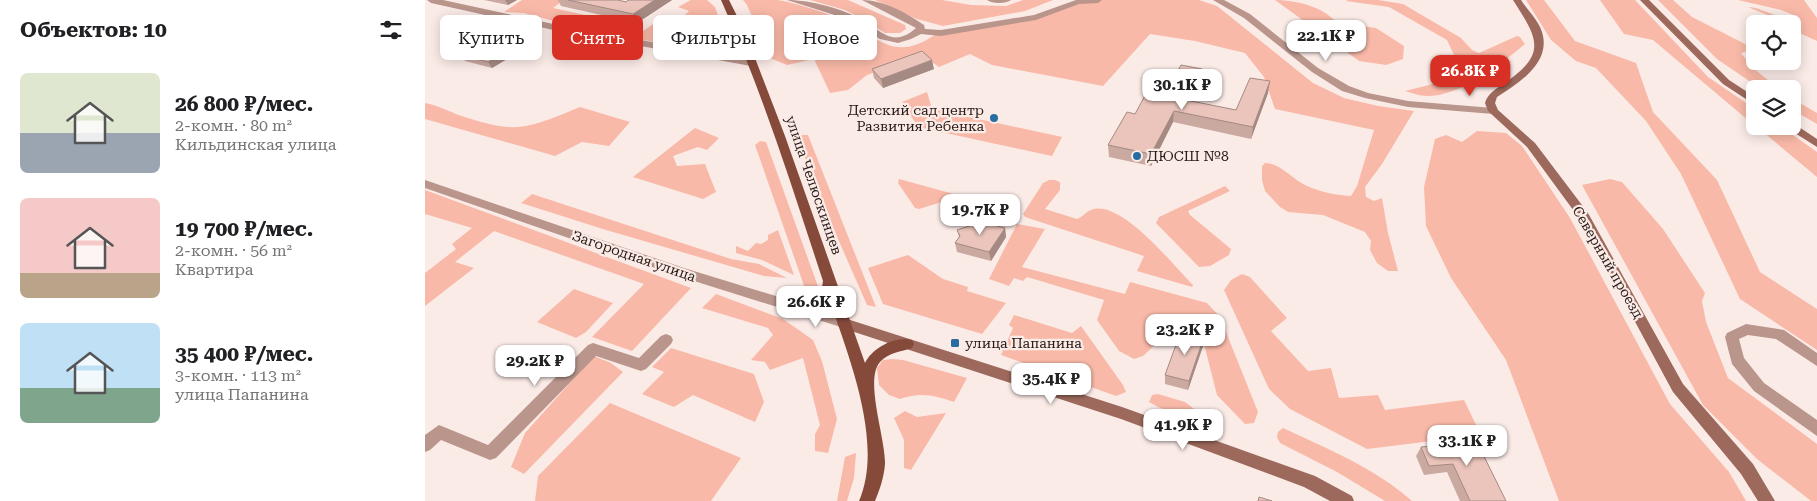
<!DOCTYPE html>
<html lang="ru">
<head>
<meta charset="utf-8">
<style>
  :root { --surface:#fff; --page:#f2f2f2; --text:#202124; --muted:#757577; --accent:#d93025 }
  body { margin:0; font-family:"Roboto Serif",serif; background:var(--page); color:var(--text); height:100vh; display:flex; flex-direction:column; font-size:19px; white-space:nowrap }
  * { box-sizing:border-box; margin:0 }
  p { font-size:16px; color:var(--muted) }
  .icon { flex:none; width:28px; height:28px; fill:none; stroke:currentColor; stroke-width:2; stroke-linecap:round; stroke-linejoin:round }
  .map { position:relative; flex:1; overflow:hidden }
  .drawer { display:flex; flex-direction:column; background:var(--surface); width:425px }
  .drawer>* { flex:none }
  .banner { position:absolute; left:15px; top:15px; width:475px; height:45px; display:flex; gap:10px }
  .buttons { position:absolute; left:1321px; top:15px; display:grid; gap:10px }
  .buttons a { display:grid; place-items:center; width:55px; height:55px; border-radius:8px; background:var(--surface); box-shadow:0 2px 12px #0003; font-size:25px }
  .price { position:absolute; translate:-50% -42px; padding:0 11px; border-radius:10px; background:#fff; color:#222; font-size:16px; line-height:32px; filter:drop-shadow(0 1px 2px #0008) }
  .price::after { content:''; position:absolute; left:50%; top:30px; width:15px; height:11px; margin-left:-8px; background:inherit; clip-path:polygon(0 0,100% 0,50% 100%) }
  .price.current { background:var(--accent); color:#fff }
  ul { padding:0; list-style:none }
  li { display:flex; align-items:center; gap:15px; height:125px; padding:0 20px }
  li span { display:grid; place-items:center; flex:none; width:140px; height:100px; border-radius:8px; color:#555 }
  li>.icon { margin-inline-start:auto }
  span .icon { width:60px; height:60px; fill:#fffc; stroke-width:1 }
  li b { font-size:21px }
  h2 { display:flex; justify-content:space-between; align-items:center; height:60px; padding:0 20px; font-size:21px }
  .pill { padding:0 18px; border-radius:8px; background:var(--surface); box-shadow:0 2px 12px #0003; font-size:18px; line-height:45px }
  .pill.current { background:var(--accent); color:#fff }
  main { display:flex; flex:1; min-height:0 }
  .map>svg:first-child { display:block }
  .green { fill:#f9b9a8 }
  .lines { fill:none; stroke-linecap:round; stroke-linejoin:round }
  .street { fill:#b9958c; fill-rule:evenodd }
  .secondary { fill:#9c695c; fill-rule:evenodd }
  .primary { fill:#864a3b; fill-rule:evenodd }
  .wall { fill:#caa9a1 }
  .shaded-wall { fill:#a48a83 }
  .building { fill:#ebc5bb; stroke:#a48a83 }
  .poi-dot { fill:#276da2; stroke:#fbebe7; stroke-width:2 }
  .labels { text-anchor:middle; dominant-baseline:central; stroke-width:4.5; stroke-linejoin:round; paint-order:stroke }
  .poi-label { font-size:14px; fill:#281a17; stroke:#fbebe7; text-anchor:start }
  .street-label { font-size:14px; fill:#281a17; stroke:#fbebe7 }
</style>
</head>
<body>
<main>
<section class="drawer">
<h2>Объектов: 10<svg class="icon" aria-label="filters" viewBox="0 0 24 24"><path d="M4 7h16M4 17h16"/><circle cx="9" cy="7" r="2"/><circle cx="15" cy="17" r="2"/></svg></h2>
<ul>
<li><span style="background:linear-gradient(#dfe7d0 60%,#9aa5b1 0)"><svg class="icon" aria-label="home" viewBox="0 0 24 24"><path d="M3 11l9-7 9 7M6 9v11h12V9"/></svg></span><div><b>26 800 ₽/мес.</b><p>2-комн. · 80 m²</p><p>Кильдинская улица</p></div></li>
<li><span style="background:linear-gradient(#f6c9c9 75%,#b9a48a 0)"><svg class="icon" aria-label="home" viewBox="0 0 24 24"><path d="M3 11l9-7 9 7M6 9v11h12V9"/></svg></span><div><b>19 700 ₽/мес.</b><p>2-комн. · 56 m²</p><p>Квартира</p></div></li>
<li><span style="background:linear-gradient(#bfe0f5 65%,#7fa58c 0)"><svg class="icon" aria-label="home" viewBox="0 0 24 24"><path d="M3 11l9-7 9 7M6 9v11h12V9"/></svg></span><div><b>35 400 ₽/мес.</b><p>3-комн. · 113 m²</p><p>улица Папанина</p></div></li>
</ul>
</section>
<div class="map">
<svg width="1392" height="501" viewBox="0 0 1392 501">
  <rect width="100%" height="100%" fill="#fbebe7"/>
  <path class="green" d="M97,0H139L128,8L211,26L207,32L197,35L144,25L99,13L79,12Z
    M266,0H282L290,7L307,56L208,38L228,24L236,31L258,29L257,18L264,11L253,7Z
    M318,0C329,0 341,0 352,0C369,2 394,11 411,17C453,33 466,67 514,32L603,19L666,0H774L792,6L888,83L919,98L953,106L989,111L957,164L940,187L941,197L949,201L957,198L963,233L973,271H963L952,263L945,250L946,241L940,232L898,215L863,212L855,207L840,191L837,180V166L840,163C855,163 867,179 880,185C895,192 909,195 926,196L932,186L949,130L850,109L839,77L820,53L770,41L725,34L678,86L567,65L545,54L514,67L501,58L453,71L442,75L423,90L405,93L389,59L362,65L345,58L322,5Z
    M385,0H423L480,25L481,29L475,33H460L436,18L420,10Z
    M450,0H517L546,5L581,6L598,0H628L600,11L518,26L492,19Z
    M850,0C870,0 897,6 911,22L951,28L979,46L978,59L961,65L934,61Z
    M923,0H953L978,4L1036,38L1047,50L1054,53L1092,36L1095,37L1100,44C1075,65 1036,96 1002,96C995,96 987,93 980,91L1012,83L1027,69L1029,55L1022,40L964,7L921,1Z
    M1101,0H1119L1150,41L1211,63L1228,112L1292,180L1335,272L1392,309V350L1315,299L1256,174L1221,121L1171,68L1151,61L1126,40Z
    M1175,0H1210L1283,77L1330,109V126L1228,40L1199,34Z
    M1233,0H1248L1267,17L1330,49L1316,53L1328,68L1354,89H1336L1292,59Z
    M1313,0H1379L1392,18V41L1368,30V24H1357L1352,19L1323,7L1331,8L1366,21L1371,16L1356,10Z
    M502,92L507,109L637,137L627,156L493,127L477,102Z
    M1368,99L1392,113V124L1368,110Z
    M0,103C16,106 28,114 43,118C58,123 77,128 93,127C113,125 136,115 155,107L205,122L184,146L157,142L130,156L0,119Z
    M1331,126H1355L1392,152V177Z
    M270,128L294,138L282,150L273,147L248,156L252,166L280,164L291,192L278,199L208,177Z
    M1052,131L1081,133L1097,146L1145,218L1245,404L1304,472L1321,501H1134L1081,360L1026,278L1001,226L999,187L1010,139L1021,135L1037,142Z
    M377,135H383L451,307L442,305L413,239L373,140Z
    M335,141L341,142L395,292L391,297H383L330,145Z
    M474,179L536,196L494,209L490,208L473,183Z
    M1185,179L1197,182L1238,229L1280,293L1277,301L1281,322L1303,378L1392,444V501H1386L1332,459L1278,405L1157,185Z
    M624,180H630L635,182V190L620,209L652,219C658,217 662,210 669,209C699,203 748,265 768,285L767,287L712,271L719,256L600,217L598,214L618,183Z
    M800,186L805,191L763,211L765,215L806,249L804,255L785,266L774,267L731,223L734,217Z
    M0,190L266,288L207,351L167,337L219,284L69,231L30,262L49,268L0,306V273L31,249L27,244L47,228L0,214Z
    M107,194L306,259L334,264L362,278L339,276L181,230L96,203Z
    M592,224L620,229L597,267L700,294L705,282L782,303L795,317L833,412L829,423L820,424L792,395L775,328L754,323L718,356L709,359L694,351L672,320L679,300L602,277L598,281L589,278L584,286L564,279Z
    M353,230L369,275L337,260L311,253V246L323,251L331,243L336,244L343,240V235Z
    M483,255L518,279L543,287L542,291L581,303L557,334L458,304L443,268Z
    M817,274L825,277L862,318L846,331L883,371L906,368L914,398L953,395L960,410L1039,400L1056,435L942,449L865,409L844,389L799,290L806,280Z
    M149,289L188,303L161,332L151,338L112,322Z
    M291,294L358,319L388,340L397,361L412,419L403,453L390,451V434L395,425L378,358L345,370L340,362L326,360L348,335L343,328L277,308Z
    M589,315L647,333L656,326L698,385L701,392L691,396L576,355L588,328L584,325Z
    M246,348L329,374L339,402L330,422L268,395L249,407L217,394L239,372L227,367Z
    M169,356L186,363L198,372L99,474L86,467L100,433Z
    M468,359L478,360L542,378L529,402C509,395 495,392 475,399L464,395L454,385L452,368L458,360Z
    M733,394L760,402L793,427L733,407L724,402L727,395Z
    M185,403L316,458L286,501H110L113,476Z
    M480,411L492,417L521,413L486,470L479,468V440L469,418Z
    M858,428C903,449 950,468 987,501H960L912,472L855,443L852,437L853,432Z
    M431,453L429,478L422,501H412L420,457Z"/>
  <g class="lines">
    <path class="street" d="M2,0H18L133,25L326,60L331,63L326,66L133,31L6,3Z
      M362,0C387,0 418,9 440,21C448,26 457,35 467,37C475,39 485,34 491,28L437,0C458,0 482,13 499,25L500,29L516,30L609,15L651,0H677L673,3L654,4L611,20L516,36L496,34L486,39L473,43L455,39L432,25L416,17Z
      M562,0H586C581,4 567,4 562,0Z
      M788,0H799L825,14L893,68L924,86L943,93L983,101L1068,108L1073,111L1068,114L983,107L940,98L917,91L887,72L819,18Z
      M0,180L259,268L403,312L424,319L426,323L424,327L419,328L250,275L0,188Z
      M1321,324L1359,330L1392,353V366L1351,339L1323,335L1314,339L1319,358L1339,383L1392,420V436L1329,391L1307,364L1300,337L1302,333Z
      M241,334L246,336L248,340L246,344L221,369L216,371L171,356L71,458L65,460L16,440L5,450L0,452V435L14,425L63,445L163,345L168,343L214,358L236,336Z"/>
    <path class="secondary" d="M1088,0H1096C1103,11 1116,23 1118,36C1124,65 1092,84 1072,97L1070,103L1073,110L1110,143L1163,213L1258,384L1328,464L1350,501H1333L1316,474L1248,392L1154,218L1102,147L1063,111L1060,103C1063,93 1070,90 1078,84C1123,54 1113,39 1088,0Z
      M1215,0H1224L1304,80L1330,97V105L1298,84Z
      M1368,123L1392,139V147L1362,128L1361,126H1368Z
      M419,318L697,407L890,476L927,496L929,501H905L879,487L696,419L414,327L412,323L414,319Z"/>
    <path class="primary" d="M296,0H304L320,32L360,136L440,363C447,348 471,335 487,340L489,344L487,348C476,352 464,352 455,362C439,380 461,439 460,464C459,477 455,489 450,501H434C459,443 424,358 405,301C395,308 381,314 368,310L366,306L368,302L385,300L396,294L398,281C367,187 337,91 296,0Z"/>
  </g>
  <path class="wall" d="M59,0H92L83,5Z
    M133,0H193L201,2L203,0H247L212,23L136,6Z
    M79,53L82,59L67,68L40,61L36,55Z
    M447,69H509L458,88L449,78Z
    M777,69L776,81L766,101L811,110L843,93L826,139L748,122L726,166L684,157L683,145L710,114L739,96Z
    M580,228L581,237L566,261L532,252L530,243L534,237L532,230Z
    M779,337L778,346L763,390L740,384V375Z
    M1016,438L1081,501H1035L1022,472L999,475L991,456L996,447L1011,446Z"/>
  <path class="shaded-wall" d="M80,0H92L83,5Z
    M230,0H247L212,23L208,14Z
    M79,53L82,59L67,68L63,62Z
    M507,60L509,69L458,88L456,79Z
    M777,69L776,81L760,112L761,100Z
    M845,81L843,93L826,139L828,127Z
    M749,111L748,122L726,166V154Z
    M580,228L581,237L566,261L564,252Z
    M779,337L778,346L763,390L764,381Z"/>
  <path class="building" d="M143,0H193L201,2L203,0H230L208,14Z
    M52,46L79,53L63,62L36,55Z
    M497,51L507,60L456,79L447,69Z
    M756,65L777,69L761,100L811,110L825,78L845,81L828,127L749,111L726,154L683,145L702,112L710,114L722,92L739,96Z
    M557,222L580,228L564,252L530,243L535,236L532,230Z
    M756,331L779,337L764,381L740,375Z
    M1048,434L1081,501H1045L1028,464L1004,466L996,447L1019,445L1016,438Z
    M834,497L847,501H833Z"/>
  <g class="poi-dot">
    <circle cx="569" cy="118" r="5"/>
    <circle cx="712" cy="156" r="5"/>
    <rect x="525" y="338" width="10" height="10" rx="2.5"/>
  </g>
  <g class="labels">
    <g class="poi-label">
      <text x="559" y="110" text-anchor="end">Детский сад центр<tspan x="559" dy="16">Развития Ребенка</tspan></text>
      <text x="722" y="156">ДЮСШ №8</text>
      <text x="540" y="343">улица Папанина</text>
    </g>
    <g class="street-label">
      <text transform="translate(389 185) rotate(71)">улица Челюскинцев</text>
      <text transform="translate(209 256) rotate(19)">Загородная улица</text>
      <text transform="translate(1183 262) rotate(60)">Северный проезд</text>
    </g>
  </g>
</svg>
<div class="buttons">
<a><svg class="icon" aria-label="locate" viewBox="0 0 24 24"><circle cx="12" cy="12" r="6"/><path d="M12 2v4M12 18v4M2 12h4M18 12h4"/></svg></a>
<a><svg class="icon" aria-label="layers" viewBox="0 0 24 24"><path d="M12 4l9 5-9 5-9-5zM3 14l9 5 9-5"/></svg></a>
</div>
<b class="price" style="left:901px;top:62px">22.1K ₽</b>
<b class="price current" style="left:1045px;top:97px">26.8K ₽</b>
<b class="price" style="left:757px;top:111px">30.1K ₽</b>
<b class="price" style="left:555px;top:236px">19.7K ₽</b>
<b class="price" style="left:391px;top:328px">26.6K ₽</b>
<b class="price" style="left:760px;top:356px">23.2K ₽</b>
<b class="price" style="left:110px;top:387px">29.2K ₽</b>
<b class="price" style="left:626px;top:405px">35.4K ₽</b>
<b class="price" style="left:758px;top:451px">41.9K ₽</b>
<b class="price" style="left:1042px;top:467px">33.1K ₽</b>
<div class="banner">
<a class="pill">Купить</a>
<a class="pill current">Снять</a>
<a class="pill">Фильтры</a>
<a class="pill">Новое</a>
</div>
</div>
</main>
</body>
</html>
